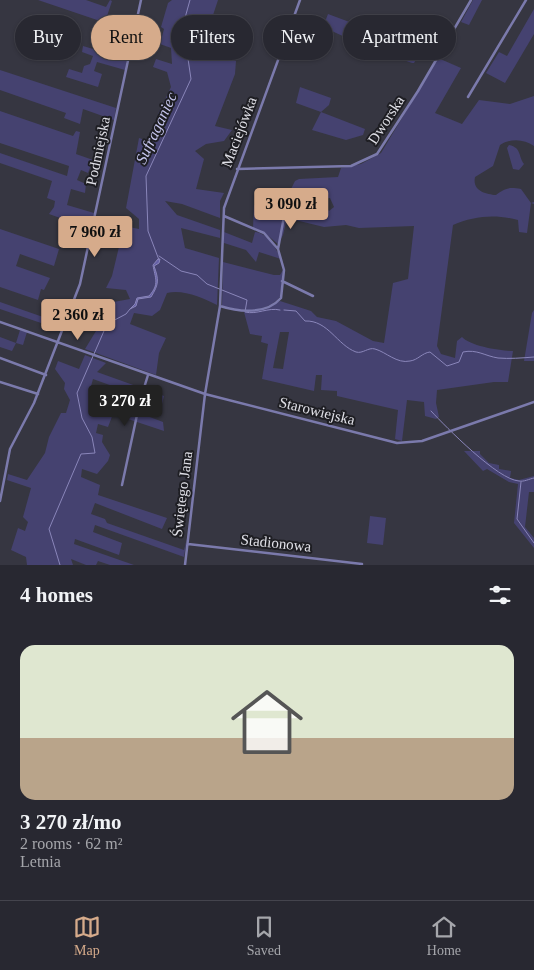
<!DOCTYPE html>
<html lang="en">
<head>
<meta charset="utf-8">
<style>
  :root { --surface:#282831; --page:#303039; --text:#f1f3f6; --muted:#a5a6ab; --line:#44444d; --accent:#d6ab8b }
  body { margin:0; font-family:Georgia,serif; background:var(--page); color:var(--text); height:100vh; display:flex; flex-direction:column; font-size:19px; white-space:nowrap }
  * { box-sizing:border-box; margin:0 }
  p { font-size:16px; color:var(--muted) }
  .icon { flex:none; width:28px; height:28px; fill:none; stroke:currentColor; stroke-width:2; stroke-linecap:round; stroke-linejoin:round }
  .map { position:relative; height:565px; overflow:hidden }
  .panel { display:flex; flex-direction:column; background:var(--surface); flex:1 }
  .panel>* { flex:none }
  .hud { position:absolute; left:15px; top:15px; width:505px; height:45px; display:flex; gap:10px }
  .price { position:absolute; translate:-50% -42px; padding:0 11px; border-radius:5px; background:var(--accent); color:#111; font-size:16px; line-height:32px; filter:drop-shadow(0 1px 2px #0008) }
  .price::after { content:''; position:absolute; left:50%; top:30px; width:15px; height:11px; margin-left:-8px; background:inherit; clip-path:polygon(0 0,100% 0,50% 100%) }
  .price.current { background:#222; color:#fff }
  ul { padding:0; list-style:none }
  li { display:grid; align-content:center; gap:10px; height:265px; padding:0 20px }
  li+li { border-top:1px solid var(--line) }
  li span { display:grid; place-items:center; height:155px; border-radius:15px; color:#555 }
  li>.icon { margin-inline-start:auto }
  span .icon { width:90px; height:90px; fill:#fffc; stroke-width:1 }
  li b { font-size:21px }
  h2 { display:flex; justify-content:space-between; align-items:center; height:60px; padding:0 20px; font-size:21px }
  .pill { padding:0 18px; border-radius:22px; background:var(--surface); box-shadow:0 1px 4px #0004,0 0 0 1px var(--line); font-size:18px; line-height:45px }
  .pill.current { background:var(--accent); color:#111 }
  .tabs { display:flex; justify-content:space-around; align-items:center; height:70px; border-top:1px solid var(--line); background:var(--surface); font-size:14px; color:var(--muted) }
  .tabs a { display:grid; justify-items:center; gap:2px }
  .tabs .current { color:var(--accent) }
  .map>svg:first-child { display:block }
  .green { fill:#454270; fill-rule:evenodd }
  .water { fill:#6560a6; stroke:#8a86ba }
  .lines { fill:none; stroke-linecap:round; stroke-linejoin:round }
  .stream { stroke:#8a86ba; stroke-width:1 }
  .minor { stroke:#7b7aac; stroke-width:2.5 }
  .labels { text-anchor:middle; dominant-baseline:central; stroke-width:4; stroke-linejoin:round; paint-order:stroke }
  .street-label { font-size:15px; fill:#e0e0e7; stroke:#1e1e23 }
  .water-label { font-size:16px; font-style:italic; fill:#c7c7ef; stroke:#1e1e23 }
</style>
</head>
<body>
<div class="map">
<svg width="534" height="565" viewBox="0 0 534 565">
  <rect width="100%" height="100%" fill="#363641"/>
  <path class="green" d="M38,0H86L106,7L110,0L112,1L105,22L133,31L130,44L97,32L100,21Z
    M172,0H218L210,24L212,28L222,31L215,54L236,61L235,74L215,126L232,130L224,141L206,144L195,151L204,159L196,189L224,193L220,201V218L182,204L165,201L177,215L220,230V238L181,228L185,248L219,258L217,305C203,298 183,289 167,293L160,310L152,316L134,313L130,324L166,338L159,353L156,375L85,349L107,313L95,308L97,305L130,299L126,290L106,288L112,276L124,226L139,229V219L126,208L139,138L148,141L160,118L158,114L171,87L167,72L153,67L156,59L172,64L171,48L160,44L164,29L161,27L168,3Z
    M473,0H482L469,25L461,22Z
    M534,9V34L505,83L486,73L499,52L507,56Z
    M328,14L422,49L414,63H412L344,39L345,37L323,27Z
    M83,46L127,59L125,70L97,62L94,71L102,74L98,87L66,77L69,69L82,73L84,66L90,64L93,56L82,52Z
    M438,58L461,68L435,113L462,124L479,100L510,104L534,96V146C524,139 511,138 500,145L493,166L475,177C472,191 486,194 496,195C505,188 509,187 521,189L531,203L534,202V204L531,203L527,233L519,232L518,220C495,214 474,216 453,225L437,346L441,354L455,358L457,341L462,337C470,346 501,351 513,351L508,382H494L437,390L436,403L439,417L436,419L425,416L424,402L407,400L402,441L395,439L398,410L337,396V391L321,390L322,375H316L314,391L262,379L268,344L261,342L262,336L250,334L244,312L266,309L280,301L311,311L317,317L336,321L373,341L384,343L393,283L408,279L414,226L359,228L346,225L324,227L287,218L283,235L278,244L267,235L253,228L254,205L281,209L295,181L299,179L338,177L341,168L361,164L381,153ZM330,198L334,207L329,211L323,204L324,199ZM280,332H289L283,369L273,368Z
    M0,70L116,108L114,120L83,109L80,124L64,118L66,113L0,90Z
    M300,87L331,98L329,105L321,112L365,129L363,135L346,140L312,130L321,112L296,103Z
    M0,111L73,136L76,131L80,132L76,154L93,160L88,173L81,170L77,180L86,184L85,193L71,189L67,205L94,213L91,229L49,214L54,207L55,201L47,198L52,181L0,163V153L67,176L69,166L0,143Z
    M509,145C522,148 518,156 524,164L519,170L513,169L507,148Z
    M0,229L59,249L54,266L20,254L16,266L50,278L44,290L41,289L38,300L0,287Z
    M224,232L252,243L255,232C268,233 276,248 281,259L259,252L256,262L246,250L224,243Z
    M223,262L274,275H280L283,270L280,297C265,314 241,311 222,306Z
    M0,302L43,317L41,323L0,309Z
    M534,310V361H524L532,313Z
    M20,330L27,332L23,345L16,343L12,351L0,347V337L16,343Z
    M85,355L106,363L97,372L164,396L162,404L93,379L89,394L163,422L164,431L113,414L108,427L98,424L96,433L103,435L102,442L110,455L108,461L97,474L82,469L81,477L100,485L98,495L167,518L162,529L95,503L91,514L105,519L107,523L184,550L187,538L184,557L95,525L93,532L122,543L119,555L75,539L74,544L134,565H110L98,561L96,565H86L71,559L73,565H27L26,557L11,550L18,528L25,531L28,522L23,517L31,488L7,480L8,474L27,480L45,453L49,437L61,413H66L70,400L64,389L65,383L55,369L58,361L79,369Z
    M464,451H480V454L489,463L499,465V469L511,471L510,478L519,480L534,476V492H529L525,527L534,538V548L514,523L518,484L509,482L487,469L483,471Z
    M370,516L386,518L383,545L367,543Z"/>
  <path class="water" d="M158,259H160L159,263L154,266C159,280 159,284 151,297L138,299L136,306L130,309L135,304L137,298L149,296C160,284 155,278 153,265Z"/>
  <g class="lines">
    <path class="stream" d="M159,256L181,271L197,275L207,284L247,300L245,312C257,315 268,307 280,310
      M159,260L148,231L146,176L191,79L183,25L190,0
      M284,310L296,311L305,321C328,320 337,345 356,352C363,354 368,347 375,349C386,352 397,364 410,361C418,360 422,353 430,352L447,366L459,362L463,352C477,349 485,356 498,358C509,359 522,358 534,357
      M431,411C446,427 498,480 519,481C524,482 529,479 534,478
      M521,482L517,519L534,543
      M60,565L49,529L81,454L95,453L92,437L82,418L77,393L107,324L126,314L130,309"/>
    <path class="minor" d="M468,97L526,0
      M237,169L351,166L377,154L418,91L471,0
      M278,249L286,206L290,203L324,199
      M282,281L313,296
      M220,306C239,312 266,315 281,298L284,270L278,249L264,233L224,216
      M0,322L205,394L397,443L422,441L534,402
      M0,358L46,375
      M0,382L38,394
      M122,485L140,401L148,375
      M0,501L10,449L34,403L80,284L141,0
      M188,544L362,564
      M185,565L205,394L220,306L224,208L300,0"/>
  </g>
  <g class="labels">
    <g class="street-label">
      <text transform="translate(386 120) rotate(-57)">Dworska</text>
      <text transform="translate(239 132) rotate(-69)">Maciejówka</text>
      <text transform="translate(98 151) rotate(-78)">Podmiejska</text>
      <text transform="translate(317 411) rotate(14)">Starowiejska</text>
      <text transform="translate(182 494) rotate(-83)">Świętego Jana</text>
      <text transform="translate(276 543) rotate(6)">Stadionowa</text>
    </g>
    <g class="water-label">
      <text transform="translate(156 128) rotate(-65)">Sufraganiec</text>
    </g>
  </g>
</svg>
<b class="price" style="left:291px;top:230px">3 090 zł</b>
<b class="price" style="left:95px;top:258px">7 960 zł</b>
<b class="price" style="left:78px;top:341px">2 360 zł</b>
<b class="price current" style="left:125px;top:427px">3 270 zł</b>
<div class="hud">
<a class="pill">Buy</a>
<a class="pill current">Rent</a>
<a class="pill">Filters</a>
<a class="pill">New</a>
<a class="pill">Apartment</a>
</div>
</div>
<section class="panel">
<h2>4 homes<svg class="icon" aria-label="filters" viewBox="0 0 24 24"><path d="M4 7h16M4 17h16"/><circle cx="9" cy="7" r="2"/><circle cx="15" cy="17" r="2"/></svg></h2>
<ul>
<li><span style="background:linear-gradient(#dfe7d0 60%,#b9a48a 0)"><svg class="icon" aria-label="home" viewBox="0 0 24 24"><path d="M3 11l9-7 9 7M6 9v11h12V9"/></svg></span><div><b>3 270 zł/mo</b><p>2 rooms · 62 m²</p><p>Letnia</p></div></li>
</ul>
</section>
<nav class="tabs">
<a class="current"><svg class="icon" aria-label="map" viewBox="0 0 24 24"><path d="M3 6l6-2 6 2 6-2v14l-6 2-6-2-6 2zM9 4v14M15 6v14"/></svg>Map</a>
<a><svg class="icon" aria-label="saved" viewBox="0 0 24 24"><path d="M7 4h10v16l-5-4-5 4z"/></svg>Saved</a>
<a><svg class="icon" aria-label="home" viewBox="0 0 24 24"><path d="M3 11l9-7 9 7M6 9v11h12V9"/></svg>Home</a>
</nav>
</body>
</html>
